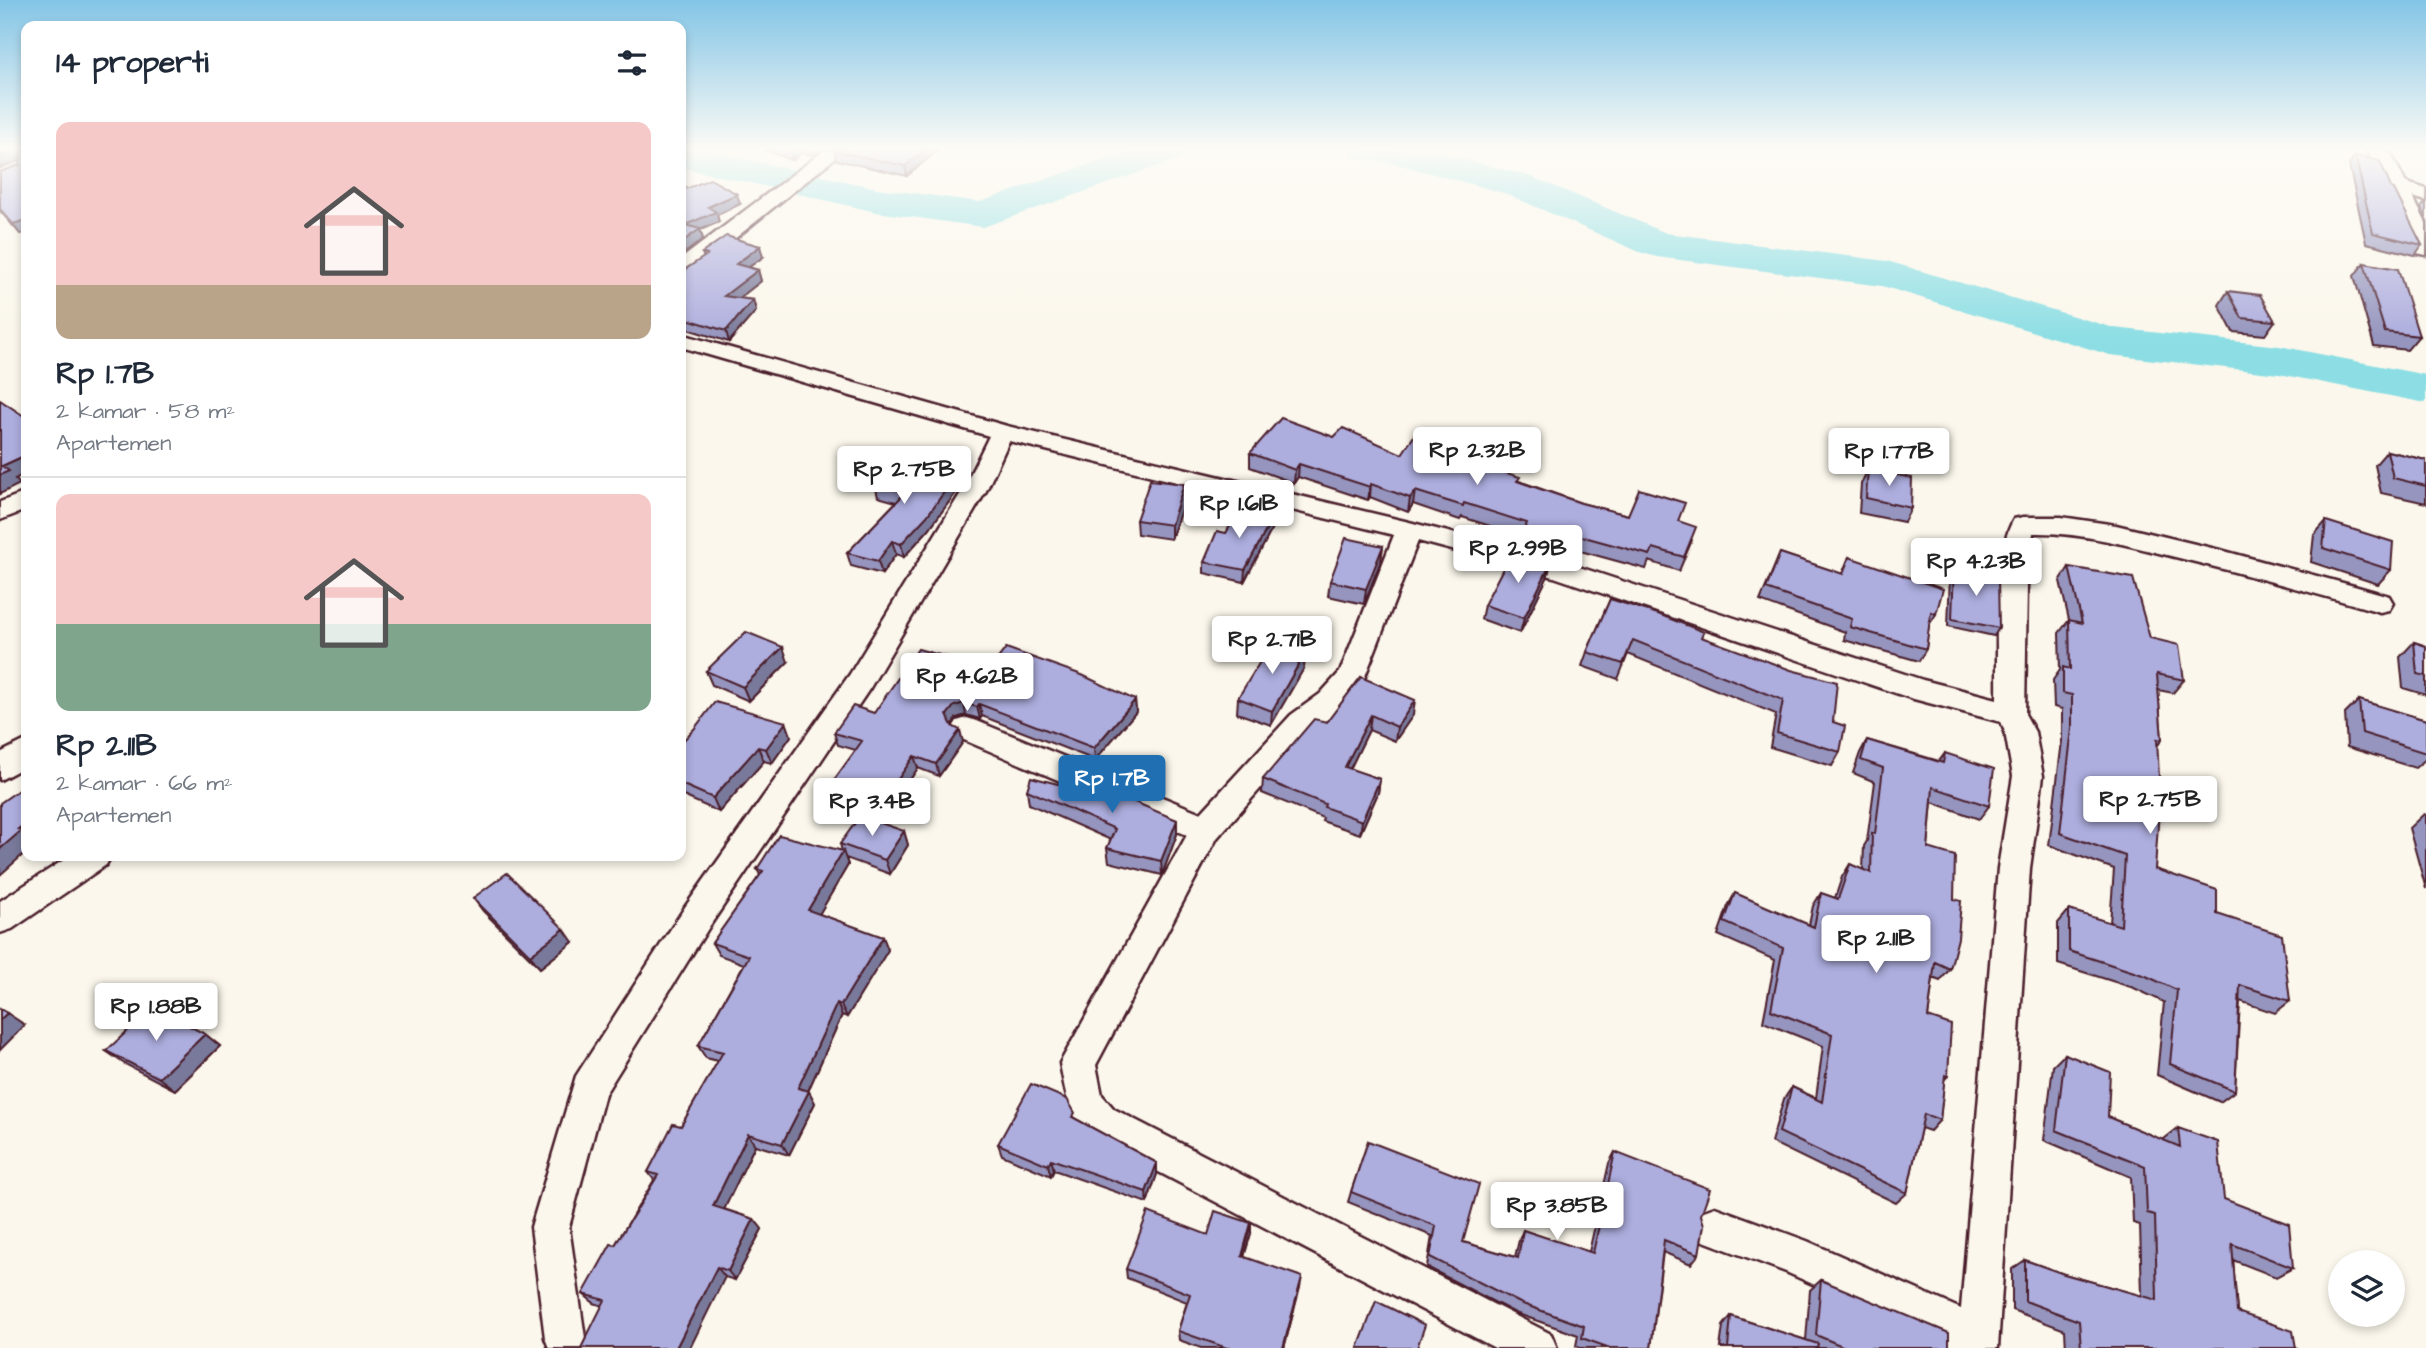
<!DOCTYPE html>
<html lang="id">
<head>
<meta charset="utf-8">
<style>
  :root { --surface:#fff; --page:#f6f6f7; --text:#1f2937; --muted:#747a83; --line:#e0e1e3; --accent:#1f6fb2 }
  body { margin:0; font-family:"Architects Daughter",sans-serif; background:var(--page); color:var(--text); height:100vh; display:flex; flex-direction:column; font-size:26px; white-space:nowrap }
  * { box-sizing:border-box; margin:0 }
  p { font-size:23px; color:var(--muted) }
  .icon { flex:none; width:38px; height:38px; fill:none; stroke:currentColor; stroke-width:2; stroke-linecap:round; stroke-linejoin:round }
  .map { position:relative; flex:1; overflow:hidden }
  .panel { position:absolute; left:21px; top:21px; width:665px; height:840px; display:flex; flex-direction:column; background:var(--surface); border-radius:14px; box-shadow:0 4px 10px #0003 }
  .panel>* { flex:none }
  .buttons { position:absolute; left:2328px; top:1250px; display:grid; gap:14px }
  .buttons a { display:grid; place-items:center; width:77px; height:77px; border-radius:50%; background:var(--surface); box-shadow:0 4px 10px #0003; font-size:35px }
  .price { position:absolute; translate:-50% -60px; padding:0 16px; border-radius:7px; background:#fff; color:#222; font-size:23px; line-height:46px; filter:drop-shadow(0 2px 4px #0008) }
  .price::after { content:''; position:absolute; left:50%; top:42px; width:21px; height:16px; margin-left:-10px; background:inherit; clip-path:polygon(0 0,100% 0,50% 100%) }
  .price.selected { background:var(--accent); color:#fff }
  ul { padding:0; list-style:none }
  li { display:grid; align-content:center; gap:14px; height:371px; padding:0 35px }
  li+li { border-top:2px solid var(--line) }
  li span { display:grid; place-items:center; height:217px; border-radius:14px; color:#555 }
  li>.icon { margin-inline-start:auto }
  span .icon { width:126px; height:126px; fill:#fffc; stroke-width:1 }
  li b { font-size:30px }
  h2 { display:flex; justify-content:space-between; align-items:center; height:84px; padding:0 35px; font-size:30px }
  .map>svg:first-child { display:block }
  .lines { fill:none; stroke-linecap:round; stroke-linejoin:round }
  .river { fill:#8ddee4; fill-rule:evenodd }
  .minor-casing { stroke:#4a1f2b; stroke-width:5 }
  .tertiary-casing { stroke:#4a1f2b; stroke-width:5 }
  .minor { fill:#fbf7ec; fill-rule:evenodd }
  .tertiary { fill:#fbf7ec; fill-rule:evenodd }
  .wall { fill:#9595bf; stroke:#4a1f2b; stroke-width:2 }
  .shaded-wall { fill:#79799b; stroke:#4a1f2b; stroke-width:2 }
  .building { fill:#adadde; stroke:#4a1f2b; stroke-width:2 }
</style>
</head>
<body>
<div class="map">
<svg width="2426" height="1348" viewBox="0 0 2426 1348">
  <rect width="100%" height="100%" fill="#fbf7ec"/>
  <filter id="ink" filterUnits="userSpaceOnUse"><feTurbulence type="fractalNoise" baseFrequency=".0143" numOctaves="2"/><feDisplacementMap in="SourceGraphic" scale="14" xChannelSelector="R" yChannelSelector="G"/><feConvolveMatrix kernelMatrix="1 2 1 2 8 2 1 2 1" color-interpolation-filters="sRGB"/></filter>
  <g filter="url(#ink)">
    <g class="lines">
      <path class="river" d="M681,150H704L876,188L980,202L1131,150H1186L1181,158L983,227L876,212L681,167Z
        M1349,150H1430L1532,177L1666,233L1887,261L2114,328L2279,346L2426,375V403L2279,374L2110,355L1882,286L1657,257L1642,253L1504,193L1393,163L1354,158Z"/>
      <g class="minor-casing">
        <path id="minor" d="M825,150H845L728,244L688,272L681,274V259Z
          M2395,179L2426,189V201L2388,189L2386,185L2388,181Z
          M681,334L1007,426L1409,522L1561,561L1923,680L1997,699C1998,656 1992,554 2014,519L2023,517H2061L2116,525L2224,551L2354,586L2389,596L2393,603L2389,610L2380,612C2311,592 2241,573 2171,556C2126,545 2080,532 2033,533L2027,586L2025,714L2035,732L2043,776L2030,868L1998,1348H1955L1786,1272L1701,1240L1696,1226L1701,1212L1715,1207L1807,1241L1961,1309L1998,868L2013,776L2005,732L2001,722L1910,698L1554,577L1418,541L1362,684L1340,710L1311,731L1217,838L1096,1065L1102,1095L1114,1109L1551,1334L1557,1348H1495L1088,1135C1067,1109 1066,1095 1060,1063L1187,835L957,737L952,729L957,721L967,718L977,721L1201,813L1291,715L1320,694L1340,672L1394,535L1009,441L986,491L870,688L709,927L605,1094L569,1227L585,1338L581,1348H549L545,1338L531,1227L576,1076L685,907L850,674L962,491L989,436L681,347Z
          M26,492V510L0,520V502Z
          M26,740V766L0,780V753Z
          M70,856H111L106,865L12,929L0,933V901Z"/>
      </g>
      <g class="tertiary-casing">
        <path id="tertiary" d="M2367,150H2389L2426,223V255L2417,253L2414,248Z"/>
      </g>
      <use href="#minor" class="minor"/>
      <use href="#tertiary" class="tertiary"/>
    </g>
    <path class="wall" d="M0,150H26V233L20,234L0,211V172L20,165V160L0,168Z
      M764,150H822L813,155L801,153L793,160Z
      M836,150H938L907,176L836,160L834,151Z
      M2355,155L2391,188L2422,245L2415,255L2366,243L2349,165Z
      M681,186L740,204L717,215L719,222L700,230L703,239L685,253L681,251Z
      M2426,201V218L2421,208Z
      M702,253L763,257L749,267L758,270L761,281L739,298L753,300L756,311L729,342L681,327V272L704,258Z
      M2364,263L2419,336L2407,350L2374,346L2354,276Z
      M2228,291L2275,321L2265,335L2233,332L2219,305Z
      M2387,451L2426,460V503L2381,493L2375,465Z
      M1491,452L1488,467L1519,481L1581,503L1628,515L1679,521L1692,540L1679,571L1649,561L1646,569L1562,546L1557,557L1519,547L1521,536L1462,517L1460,520L1413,504L1408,512L1370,497L1368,500L1298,477L1294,483L1250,467V453L1402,454Z
      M1868,469L1911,508L1904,522L1859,513L1861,484Z
      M957,474L960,487L929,529L904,557L896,554L882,574L851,566L847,553L896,502L878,497L875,485Z
      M1185,498L1171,539L1137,534L1136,520Z
      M1273,517L1272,529L1244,582L1204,573V562L1226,533Z
      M2326,521L2391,570L2378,584L2311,562L2314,535Z
      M1383,546L1381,560L1364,604L1328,596L1330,581Z
      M1780,553L1842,574L1849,557L1936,614L1929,625L1926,649L1919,661L1844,640L1845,632L1760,601Z
      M1551,563L1547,578L1520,633L1481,619L1484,605Z
      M1954,567L1999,628L1994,636L1948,626L1950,574Z
      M2069,567L2150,638L2184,680L2173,693L2158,690L2162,740L2157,746L2155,869L2217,914L2290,1001L2275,1013L2240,1001L2235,1091L2220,1102L2157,1075L2164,1002L2134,988L2058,964V923L2069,910L2110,923L2114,869L2049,845L2062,741V709L2054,707L2053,680L2060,670L2059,633L2069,620L2060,581Z
      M1610,599L1702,637L1833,722L1840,752L1832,766L1770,747L1776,714L1628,654L1618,679L1582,666L1587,652Z
      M2414,642L2426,646V695L2403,688L2400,657Z
      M1305,653L1304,668L1271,725L1237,713L1238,698Z
      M788,662L749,701L712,685L706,671Z
      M990,669L1135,700L1136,712L1095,760L982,716L980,719L966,715L956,718L951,725L963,742L939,776L918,768L884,817L833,799L829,787L856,750L838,745L834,733L874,713Z
      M1361,677L1413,715L1395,741L1369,730L1350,769L1380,779L1378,793L1360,834L1322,821L1323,818L1262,793L1263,779L1327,722Z
      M2359,700L2426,720V759L2415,768L2347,747L2345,714Z
      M786,722L791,736L772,763L764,761L719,812L681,795V743Z
      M1867,740L1939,761L1945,753L1989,806L1979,819L1932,802L1928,848L1950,969L1940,981L1933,978L1928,1017L1948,1076L1944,1080L1940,1120L1930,1131L1921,1128L1907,1193L1896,1203L1771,1142L1784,1099L1792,1087L1816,1098L1823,1046L1763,1022L1775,960L1718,935L1728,906L1735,893L1809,925L1813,906L1821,893L1835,898L1842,877L1850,864L1863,870L1864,846L1867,841L1875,782L1853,773L1860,753Z
      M1058,784L1110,792L1111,796L1177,820V834L1162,875L1109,862L1107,848L1111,840L1029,804L1027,790Z
      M2424,814L2426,815V889L2409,828Z
      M904,831L908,845L890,874L846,858L848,865L819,914L883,937L888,950L847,1017L842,1015L808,1091L815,1103L789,1155L755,1145L724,1209L754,1219L762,1229L735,1280L725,1277L603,1306L594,1303L583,1294L615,1245L654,1180L648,1172L681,1126L718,1061L706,1058L698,1046L744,964L719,955L712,943L760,875L757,869L842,851L840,844Z
      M473,898L573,942L540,968L483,911Z
      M205,1034L220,1046L175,1090L123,1063L106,1051Z
      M2065,1054L2108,1117L2164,1141V1139L2178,1128L2224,1199L2293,1268L2276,1277L2233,1260L2237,1312L2296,1348H2066L2065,1330L2012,1310V1269L2025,1260L2064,1274L2142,1296L2140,1225L2133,1223L2131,1177L2044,1140L2053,1066Z
      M1076,1119L1157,1163V1174L1147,1203L1054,1170L1051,1176L1002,1155L998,1144Z
      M1368,1141L1463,1242L1515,1257L1519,1240L1523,1230L1589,1252L1609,1163L1615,1152L1701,1215L1699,1254L1691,1264L1663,1252L1651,1348H1580L1576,1346L1578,1335L1515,1313L1427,1267L1432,1236L1348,1202L1351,1192Z
      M1251,1233L1244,1257L1300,1287L1284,1348H1201L1179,1340L1178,1331L1187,1302L1127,1278L1126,1269L1208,1235Z
      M1821,1280L1949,1348H1720L1723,1326L1731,1316L1806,1340L1810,1290Z"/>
    <path class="shaded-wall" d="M15,150H21L26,158L0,168V156Z
      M790,150H801V153L793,160Z
      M812,150H822L813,155Z
      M925,150H938L907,176L905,166Z
      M737,194L740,204L717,215L719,222L700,230L703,239L685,253L682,242L685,225L708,207Z
      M26,220V233L20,234L13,224Z
      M760,246L763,257L739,274L736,264Z
      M758,270L761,281L728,307L724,296Z
      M753,300L756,311L729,342L726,331Z
      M1491,452L1488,466L1481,479L1483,466Z
      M26,455V473L15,479L20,484L0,494V475L2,466Z
      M1299,464L1298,477L1294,483L1295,470Z
      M957,474L960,487L929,529L904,557L901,544Z
      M1184,484L1185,498L1171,539V525Z
      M1371,484L1370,497L1368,500L1370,487Z
      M1415,491L1413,504L1408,512L1410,498Z
      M1273,517L1272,529L1244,582L1245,570Z
      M1566,532L1562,546L1557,557L1560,544Z
      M892,541L896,554L882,574L878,561Z
      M1383,546L1381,560L1364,604L1366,589Z
      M1551,563L1547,578L1520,633L1524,618Z
      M783,647L788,662L749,701L743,687Z
      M1305,653L1304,668L1271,725L1272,711Z
      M1135,700L1136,712L1095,760L1094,748Z
      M1415,700L1413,715L1395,741L1397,727Z
      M964,703L966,715L956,718L950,728L947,715L954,706Z
      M979,704L982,716L980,719L977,707Z
      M1371,715L1369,730L1344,781L1345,767Z
      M786,722L791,736L772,763L766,749Z
      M960,730L963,742L939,776L936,764Z
      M758,747L764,761L719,812L713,798Z
      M914,756L918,768L884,817L880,805Z
      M1380,779L1378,793L1360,834L1362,821Z
      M1177,820V834L1162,875L1161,861Z
      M26,823V852L0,875V849L18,829Z
      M904,831L908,845L890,874L885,860Z
      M843,851L848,865L814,923L808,910Z
      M564,929L573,942L540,968L530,955Z
      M883,937L888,950L847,1017L841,1005Z
      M837,1003L842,1015L804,1100L798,1088Z
      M7,1013L25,1025L0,1050V1020Z
      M205,1034L220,1046L175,1090L159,1078Z
      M809,1091L815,1103L789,1155L782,1144Z
      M748,1134L755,1145L721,1216L713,1206Z
      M1051,1159L1054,1170L1051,1176L1048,1165Z
      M1157,1163V1174L1147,1203L1146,1192Z
      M754,1219L762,1229L735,1280L728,1271Z
      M1251,1223V1233L1241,1266L1242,1256Z
      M717,1267L725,1277L690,1348H676Z
      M1302,1277L1300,1287L1284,1348H1283Z"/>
    <path class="building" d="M0,150H15L0,156Z
      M20,150H26V220L13,224L0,209V172L20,165Z
      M836,150H925L905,166L834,151Z
      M2355,155L2380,161L2391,188L2394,189L2422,245L2373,233Z
      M710,179L737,194L708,207L716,212L685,225L700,229L682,242L681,186L686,189Z
      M726,236L760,246L736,264L758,270L724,296L753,300L726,331L681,317V272L707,255L702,253Z
      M2364,263L2398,269L2419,336L2385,332Z
      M2228,291L2260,295L2275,321L2242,318Z
      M0,400L24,416L26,414V455L2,466L9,471L0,475Z
      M1281,418L1334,437L1343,428L1402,454L1418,430L1491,452L1483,466L1520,477L1517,481L1581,503L1628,515L1639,489L1685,503L1678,521L1696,527L1684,557L1653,548L1650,555L1566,532L1560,544L1522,534L1527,523L1464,503L1463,506L1415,491L1410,498L1371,484L1370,487L1299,464L1295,470L1250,453Z
      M2387,451L2426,460V486L2393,478Z
      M895,459L957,474L927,516L901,544L892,541L878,561L847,553L906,492L875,485Z
      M1868,469L1912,478L1911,508L1866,498Z
      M1150,480L1184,484L1171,525L1136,520Z
      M1240,508L1273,517L1245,570L1204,562L1217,531L1226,533Z
      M2326,521L2393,542L2391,570L2323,548Z
      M1346,538L1383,546L1366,589L1330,581Z
      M1511,553L1551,563L1524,618L1484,605Z
      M1780,553L1843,574L1849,557L1943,589L1936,614L1931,612L1926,649L1850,627L1852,619L1766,589Z
      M1954,567L1998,577L1999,628L1952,619Z
      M2069,567L2133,578L2150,638L2179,645L2184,680L2157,674L2162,740L2157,739L2160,795L2155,869L2217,890V914L2282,935L2290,1001L2240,985L2235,1091L2170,1064L2177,990L2146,976L2069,951V910L2121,926L2125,856L2060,833L2072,728V695L2063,693V667L2070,669L2069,620L2082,623Z
      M1610,599L1658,614L1704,632L1701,637L1791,670L1837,682L1833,722L1845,726L1840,752L1777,733L1783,700L1633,640L1623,664L1587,652Z
      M746,632L783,647L743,687L706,671Z
      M1272,642L1305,653L1272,711L1238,698Z
      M2414,642L2426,646V676L2417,674Z
      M1006,648L1082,675L1135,700L1094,748L979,704L977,707L964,703L954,706L947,715L952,726L960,730L936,764L914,756L880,805L829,787L862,741L834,733L853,706L874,713L918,649L990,669Z
      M1361,677L1415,700L1397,727L1371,715L1345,767L1380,779L1362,821L1324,807L1325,804L1263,779L1314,719L1327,722Z
      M2359,700L2426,720V753L2362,733Z
      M715,702L786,722L766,749L758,747L713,798L681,784V743L694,729Z
      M1867,740L1943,763L1945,753L1994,769L1989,806L1933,787L1928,848L1955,856L1954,899L1961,901L1958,938L1950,969L1935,962L1928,1017L1951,1025L1948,1076L1945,1075L1940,1120L1924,1114L1907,1193L1779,1132L1792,1087L1822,1102L1832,1034L1771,1010L1783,948L1724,922L1735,893L1814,927L1821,893L1838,899L1850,864L1871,873L1872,833L1875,834L1883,768L1861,760Z
      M1066,773L1110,792L1108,795L1130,800L1177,820L1161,861L1107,848L1115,829L1027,790L1031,777L1058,784Z
      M26,785V823L18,829L22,830L0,849V803Z
      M860,816L904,831L885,860L840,844Z
      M779,835L843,851L808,910L883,937L841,1005L837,1003L798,1088L809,1091L782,1144L748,1134L713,1206L754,1219L728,1271L717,1267L676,1348H581L605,1300L583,1294L611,1244L615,1245L658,1175L648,1172L673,1124L681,1126L723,1052L698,1046L749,956L712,943L763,871L757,869Z
      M507,873L564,929L530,955L473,898Z
      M153,1007L205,1034L159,1078L106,1051Z
      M0,1009L7,1013L0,1020Z
      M2065,1054L2110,1072L2108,1117L2180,1147L2178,1128L2218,1142L2224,1199L2289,1224L2293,1268L2232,1244L2237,1312L2293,1331L2296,1348H2081L2079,1321L2025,1301V1260L2064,1274L2157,1300L2155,1215L2147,1213L2145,1166L2056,1130Z
      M1031,1084L1067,1099L1075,1113L1072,1117L1157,1163L1146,1192L1051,1159L1048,1165L998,1144Z
      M1368,1141L1479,1184L1463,1242L1518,1258L1523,1230L1593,1253L1615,1152L1710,1189L1701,1215L1704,1225L1699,1254L1664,1240L1651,1348H1610L1582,1338L1584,1326L1520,1303L1430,1257L1436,1226L1351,1192Z
      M1215,1211L1251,1223L1242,1256L1302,1277L1283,1348H1227L1178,1331L1190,1294L1126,1269L1148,1212L1208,1235Z
      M1821,1280L1949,1333V1348H1847L1816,1335Z
      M1376,1301L1425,1325L1417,1348H1358Z
      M1731,1316L1818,1344L1817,1348H1728Z"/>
  </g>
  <linearGradient id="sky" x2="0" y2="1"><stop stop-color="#83c5e6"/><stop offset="0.44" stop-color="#fdfbf6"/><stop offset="1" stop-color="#fdfbf6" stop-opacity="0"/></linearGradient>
  <rect width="2426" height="338" fill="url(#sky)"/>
</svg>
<div class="buttons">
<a><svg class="icon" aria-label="layers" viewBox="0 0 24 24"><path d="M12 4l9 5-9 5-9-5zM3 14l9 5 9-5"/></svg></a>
</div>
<b class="price" style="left:1477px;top:487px">Rp 2.32B</b>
<b class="price" style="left:1889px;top:488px">Rp 1.77B</b>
<b class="price" style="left:904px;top:506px">Rp 2.75B</b>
<b class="price" style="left:1239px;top:540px">Rp 1.61B</b>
<b class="price" style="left:1518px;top:585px">Rp 2.99B</b>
<b class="price" style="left:1976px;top:598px">Rp 4.23B</b>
<b class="price" style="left:1272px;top:676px">Rp 2.71B</b>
<b class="price" style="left:967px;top:713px">Rp 4.62B</b>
<b class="price selected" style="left:1112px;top:815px">Rp 1.7B</b>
<b class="price" style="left:2150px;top:836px">Rp 2.75B</b>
<b class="price" style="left:872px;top:838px">Rp 3.4B</b>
<b class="price" style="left:1876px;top:975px">Rp 2.11B</b>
<b class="price" style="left:156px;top:1043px">Rp 1.88B</b>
<b class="price" style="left:1557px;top:1242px">Rp 3.85B</b>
<section class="panel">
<h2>14 properti<svg class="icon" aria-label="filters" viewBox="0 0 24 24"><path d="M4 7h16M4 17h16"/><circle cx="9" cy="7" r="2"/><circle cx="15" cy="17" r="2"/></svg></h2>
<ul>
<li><span style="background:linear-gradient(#f6c9c9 75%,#b9a48a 0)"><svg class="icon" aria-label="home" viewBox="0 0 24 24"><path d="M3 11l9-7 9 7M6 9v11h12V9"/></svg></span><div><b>Rp 1.7B</b><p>2 kamar · 58 m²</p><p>Apartemen</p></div></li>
<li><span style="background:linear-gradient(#f6c9c9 60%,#7fa58c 0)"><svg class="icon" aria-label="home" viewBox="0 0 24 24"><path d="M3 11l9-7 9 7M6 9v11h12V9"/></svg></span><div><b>Rp 2.11B</b><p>2 kamar · 66 m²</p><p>Apartemen</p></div></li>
</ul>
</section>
</div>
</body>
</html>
